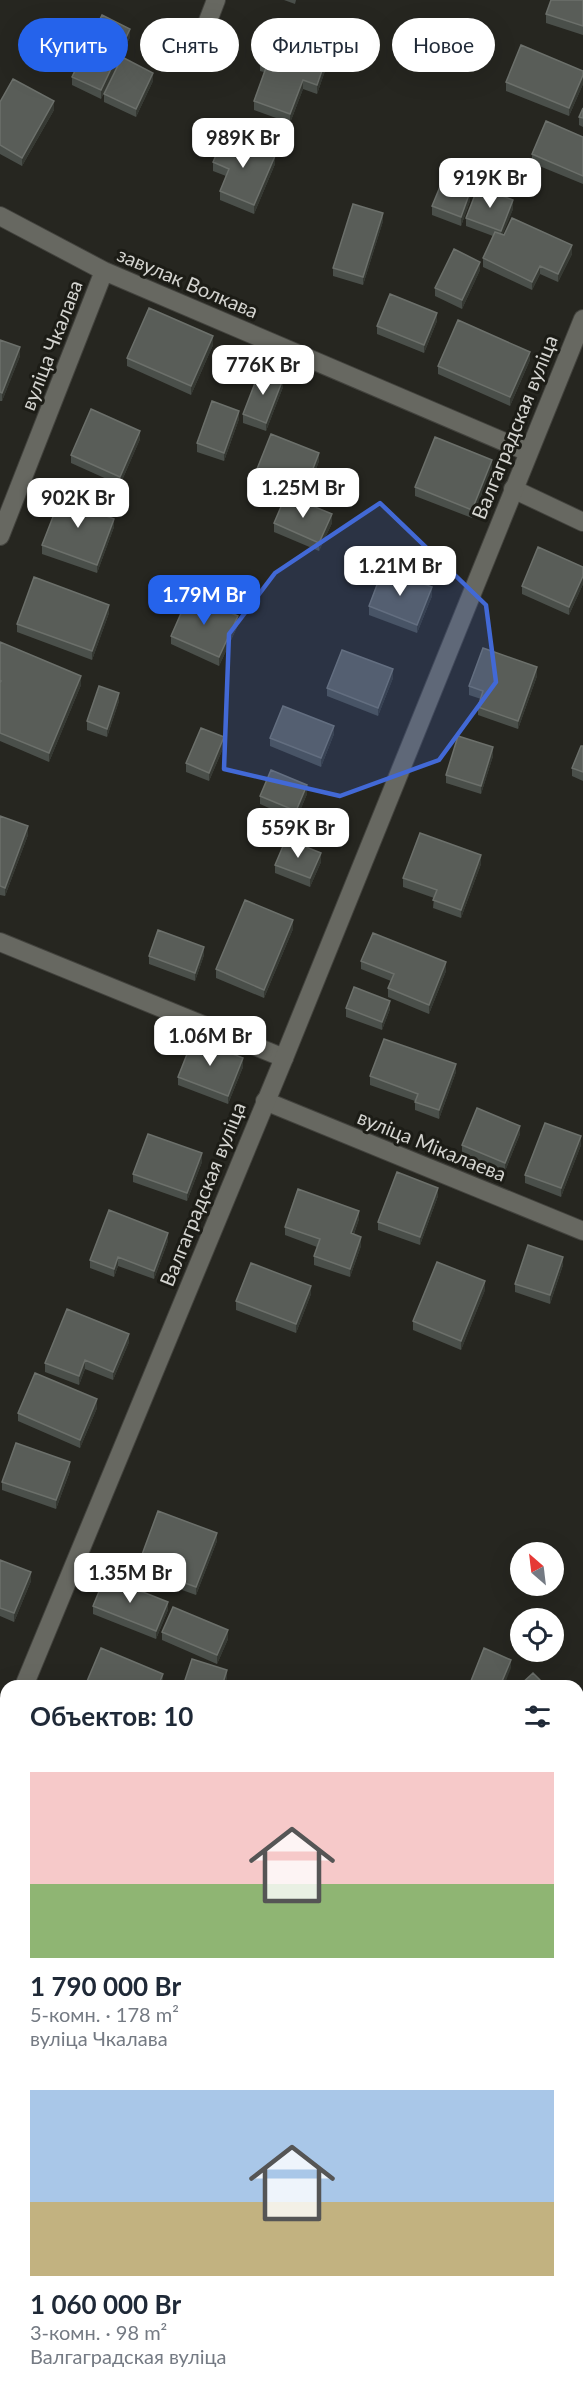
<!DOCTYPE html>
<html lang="ru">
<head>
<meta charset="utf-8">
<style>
  :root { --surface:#fff; --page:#f2f2f3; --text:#1f2937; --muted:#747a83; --accent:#2563eb }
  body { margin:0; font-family:Lato,sans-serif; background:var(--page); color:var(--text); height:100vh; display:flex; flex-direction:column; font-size:22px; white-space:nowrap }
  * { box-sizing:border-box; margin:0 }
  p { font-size:20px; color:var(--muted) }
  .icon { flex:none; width:33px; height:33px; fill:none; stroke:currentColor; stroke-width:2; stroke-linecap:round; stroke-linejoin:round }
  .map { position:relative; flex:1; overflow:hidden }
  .sheet { position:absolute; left:0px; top:1680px; width:584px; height:720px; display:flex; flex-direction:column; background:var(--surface); border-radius:18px 18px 0 0; box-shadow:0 6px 24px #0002 }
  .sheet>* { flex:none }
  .guide { position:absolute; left:18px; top:18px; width:548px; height:54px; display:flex; gap:12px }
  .needle { width:39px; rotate:332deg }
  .controls { position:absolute; left:510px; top:1542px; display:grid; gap:12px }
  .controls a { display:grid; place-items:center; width:54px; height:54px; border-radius:50%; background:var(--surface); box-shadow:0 6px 24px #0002; font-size:30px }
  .price { position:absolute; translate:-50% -51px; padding:0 14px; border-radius:12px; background:#fff; color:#222; font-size:20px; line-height:39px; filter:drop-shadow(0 2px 3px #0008) }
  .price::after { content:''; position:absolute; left:50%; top:36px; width:18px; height:14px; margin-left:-9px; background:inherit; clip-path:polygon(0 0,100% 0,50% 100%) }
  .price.selected { background:var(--accent); color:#fff }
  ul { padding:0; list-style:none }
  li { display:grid; align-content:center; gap:12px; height:318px; padding:0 30px }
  li span { display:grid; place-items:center; height:186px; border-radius:0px; color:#555 }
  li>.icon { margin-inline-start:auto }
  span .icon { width:108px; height:108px; fill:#fffc; stroke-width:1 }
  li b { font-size:26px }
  h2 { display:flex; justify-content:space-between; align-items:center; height:72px; padding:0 30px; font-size:26px }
  .tag { padding:0 21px; border-radius:27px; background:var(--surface); box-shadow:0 6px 24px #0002; font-size:21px; line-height:54px }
  .tag.selected { background:var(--accent); color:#fff }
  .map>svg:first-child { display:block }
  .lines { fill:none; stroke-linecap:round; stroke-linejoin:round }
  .lane-casing { stroke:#42423d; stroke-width:20 }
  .street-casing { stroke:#42423d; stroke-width:20 }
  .secondary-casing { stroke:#42423d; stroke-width:20 }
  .lane { stroke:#676861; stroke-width:18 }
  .street { stroke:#676861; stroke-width:18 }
  .secondary { stroke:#676861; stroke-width:18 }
  .wall { fill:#4a4f4a }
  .shaded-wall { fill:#363933 }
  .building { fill:#595d58; stroke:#6c706b; stroke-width:1.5 }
  .marked { fill:#4269d6; fill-opacity:0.2; stroke:#4269d6; stroke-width:4.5; stroke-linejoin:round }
  .labels { text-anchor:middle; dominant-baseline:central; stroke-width:6; stroke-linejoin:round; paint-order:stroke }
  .street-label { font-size:20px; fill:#d4d4d0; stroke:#1c1c16 }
</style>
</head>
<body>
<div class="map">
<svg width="583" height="2400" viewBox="0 0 583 2400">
  <rect width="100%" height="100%" fill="#262620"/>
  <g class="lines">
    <g class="lane-casing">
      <path id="lane" d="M578,2282L583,2284"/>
    </g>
    <g class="street-casing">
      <path id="street" d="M198,47L216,0
        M0,216L104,271L528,452
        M513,489L583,522
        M0,536L104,271
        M0,942L284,1058
        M265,1101L583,1231
        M578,2046L583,2032
        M432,2400L435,2394"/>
    </g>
    <g class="secondary-casing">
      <path id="secondary" d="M24,1686L284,1058L583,319
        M0,1744L6,1729"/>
    </g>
    <use href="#lane" class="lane"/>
    <use href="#street" class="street"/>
    <use href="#secondary" class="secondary"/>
  </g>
  <path class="wall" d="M284,0H296L295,4Z
    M583,0V35L546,23V14Z
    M130,37L101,99L72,85V77Z
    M260,63L326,68L317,94L303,89L290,123L254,110V101L264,72L260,71Z
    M583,71V84L569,116L506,91V82Z
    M153,81L136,117L104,102V94Z
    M0,102L54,110L22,166L0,154Z
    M583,108V127L579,125V117Z
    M583,137V184L532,163V154Z
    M213,162L275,164L254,214L220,200V191L226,176L213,171Z
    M470,201L461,226L432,215V206Z
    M513,209L502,235L572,254L558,282L540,274L532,290L483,267V258L493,236L466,226V218Z
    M383,221L363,285L333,276V268Z
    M480,270L462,309L435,296V288Z
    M437,321L424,353L377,334V326Z
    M0,340L20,356L2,401H0Z
    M213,345L191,395L127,366V358Z
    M530,360L510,406L438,374V366Z
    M283,387L266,431L243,423V414Z
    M239,419L224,461L197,452V443Z
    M140,439L120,485L71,463V455Z
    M319,461L304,501L255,483V474Z
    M492,469L472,518L415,496V487Z
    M82,502L81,506L114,527L97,573L42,554V545Z
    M274,523H332L319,551L274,532Z
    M583,567V584L569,615L522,594V586Z
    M432,596L417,633L369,615V606Z
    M109,613L92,660L17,632V624Z
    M238,625L219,666L171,644V636Z
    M0,642L81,685L49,762L0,741Z
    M537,676L518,729L478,715V707L481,699L469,695V686Z
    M393,678L378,716L327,696V688Z
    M119,701L107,737L87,730V721Z
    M334,734L321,767L270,746V738Z
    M224,746L209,781L186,772V763Z
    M583,746V781L572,776V768Z
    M493,756L481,794L446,783V775Z
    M307,794L296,820L260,804V796Z
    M0,816L28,835L5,896L0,895Z
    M321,862L310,887L275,873V865Z
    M481,864L461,918L433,908L434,898L403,887V878Z
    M293,929L264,998L216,978V969Z
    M204,955L195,981L149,964V956Z
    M361,961L446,971L429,1014L388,997V988L391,981L361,969Z
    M346,1008L390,1009L382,1030L346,1017Z
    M243,1067L228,1104L178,1085V1077Z
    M456,1072L439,1119L415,1110V1101L370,1085V1076Z
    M520,1134L505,1171L462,1154V1145Z
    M581,1145L561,1197L525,1183V1175Z
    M202,1162L187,1201L133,1182V1174Z
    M438,1196L420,1245L378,1230V1222Z
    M359,1219L354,1234L361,1246L350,1277L314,1265V1256L317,1247L285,1235V1227Z
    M168,1241L154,1279L118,1266L114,1277L90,1268V1260Z
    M563,1265L550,1304L515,1292V1284Z
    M485,1290L461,1350L413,1330V1321Z
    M311,1294L296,1333L236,1310V1301Z
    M129,1342L113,1380L85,1369L79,1385L45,1372V1363Z
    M97,1408L80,1448L18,1421V1413Z
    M70,1471L56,1509L2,1490V1482Z
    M217,1541L196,1595L157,1581V1575L140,1569V1560Z
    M0,1560L31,1581L14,1622L0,1616Z
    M93,1606L168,1610L156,1639L93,1614Z
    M162,1632L228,1639L217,1664L162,1640Z
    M583,1718V1782L578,1780V1728Z
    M583,1813V1841L578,1838V1824Z
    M0,1857L6,1859V1911L0,1908Z
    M0,1917L6,1919V1971L0,1969Z
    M583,2155V2199L578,2197V2170Z
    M45,2394H105L103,2400H60Z
    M499,2395L556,2400H499Z"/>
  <path class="shaded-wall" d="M130,29V37L101,99V90Z
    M326,59V68L317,94V85Z
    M153,73V81L136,117V109Z
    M583,75V84L569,116V108Z
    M303,80V89L290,123V114Z
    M54,101V110L22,166V158Z
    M275,156V164L254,214V205Z
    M470,192V201L461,226V217Z
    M513,200V209L501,239V231Z
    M383,213V221L363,285V277Z
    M572,245V254L558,282V274Z
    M480,262V270L462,309V300Z
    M540,266V274L532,290V282Z
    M437,313V321L424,353V345Z
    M213,336V345L191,395V386Z
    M20,347V356L2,401V393Z
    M530,352V360L510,406V397Z
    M283,379V387L266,431V423Z
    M239,411V419L224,461V453Z
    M140,431V439L120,485V477Z
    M319,453V461L304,501V492Z
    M492,460V469L472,518V510Z
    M82,493V502L78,514V505Z
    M332,514V523L319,551V543Z
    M114,519V527L97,573V565Z
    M583,576V584L569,615V607Z
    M432,587V596L417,633V625Z
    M109,605V613L92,660V651Z
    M238,616V625L219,666V657Z
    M537,667V676L518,729V721Z
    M393,669V678L378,716V708Z
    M81,676V685L49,762V753Z
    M119,693V701L107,737V729Z
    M334,726V734L321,767V758Z
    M224,737V746L209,781V773Z
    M493,747V756L481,794V786Z
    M307,785V794L296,820V811Z
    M28,826V835L5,896V888Z
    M321,853V862L310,887V878Z
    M481,855V864L461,918V910Z
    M293,920V929L264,998V990Z
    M204,947V955L195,981V973Z
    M446,962V971L429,1014V1005Z
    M390,1001V1009L382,1030V1022Z
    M243,1058V1067L228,1104V1096Z
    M456,1064V1072L439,1119V1110Z
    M520,1126V1134L505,1171V1163Z
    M581,1136V1145L561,1197V1188Z
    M202,1153V1162L187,1201V1193Z
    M438,1188V1196L420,1245V1237Z
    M359,1211V1219L351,1242V1233Z
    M168,1233V1241L154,1279V1271Z
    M361,1237V1246L350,1277V1269Z
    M118,1257V1266L114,1277V1269Z
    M563,1257V1265L550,1304V1295Z
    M485,1281V1290L461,1350V1341Z
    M311,1286V1294L296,1333V1324Z
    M129,1334V1342L113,1380V1372Z
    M85,1360V1369L79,1385V1376Z
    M97,1399V1408L80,1448V1440Z
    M70,1462V1471L56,1509V1500Z
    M217,1533V1541L196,1595V1587Z
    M31,1572V1581L14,1622V1613Z
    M168,1602V1610L156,1639V1631Z
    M228,1630V1639L217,1664V1655Z
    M511,1660V1668L504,1686H500Z
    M227,1670V1679L225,1686H222Z
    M163,1674V1682L161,1686H158Z
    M583,1902V1910L578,1927V1918Z
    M5,2385V2393L3,2400H0Z
    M102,2394H105L103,2400H99Z
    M555,2394H558L556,2400H553Z"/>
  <path class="building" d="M551,0H583V26L546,14Z
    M102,15L130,29L101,90L72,77Z
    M269,38L326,59L317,85L303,80L290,114L254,101L267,65L260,63Z
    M521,45L583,71V75L569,108L506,82Z
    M122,57L153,73L136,109L104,94Z
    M13,79L54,101L22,158L0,145V102Z
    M583,108V118L579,117Z
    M546,121L583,137V176L532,154Z
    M225,135L275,156L254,205L220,191L229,169L213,162Z
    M442,182L470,192L461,217L432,206Z
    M478,187L513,200L501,231L466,218Z
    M353,204L383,213L363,277L333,268Z
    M512,218L572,245L558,274L540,266L532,282L483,258L495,232L504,235Z
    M454,249L480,262L462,300L435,288Z
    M390,294L437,313L424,345L377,326Z
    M149,308L213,336L191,386L127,358Z
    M458,320L530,352L510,397L438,366Z
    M0,340L20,347L2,393L0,392Z
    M260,370L283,379L266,423L243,414Z
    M212,401L239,411L224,453L197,443Z
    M91,409L140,431L120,477L71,455Z
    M271,434L319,453L304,492L255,474Z
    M435,437L492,460L472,510L415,487Z
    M65,486L82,493L78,505L114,519L97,565L42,545Z
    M286,495L332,514L319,543L274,523Z
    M538,547L583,567V576L569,607L522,586Z
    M383,569L432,587L417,625L369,606Z
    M34,577L109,605L92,651L17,624Z
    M189,595L238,616L219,657L171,636Z
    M0,642L81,676L49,753L0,733V683L1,681L0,680Z
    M483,648L537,667L518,721L478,707L483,691L469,686Z
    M342,650L393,669L378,708L327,688Z
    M99,686L119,693L107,729L87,721Z
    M283,706L334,726L321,758L270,738Z
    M201,728L224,737L209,773L186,763Z
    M458,736L493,747L481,786L446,775Z
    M581,746H583V772L572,768Z
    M271,770L307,785L296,811L260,796Z
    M0,816L28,826L5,888L0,886Z
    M420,833L481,855L461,910L433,900L437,890L403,878Z
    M286,839L321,853L310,878L275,865Z
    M245,900L293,920L264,990L216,969Z
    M158,930L204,947L195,973L149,956Z
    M373,933L446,962L429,1005L388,988L394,974L361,961Z
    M354,987L390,1001L382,1022L346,1008Z
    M193,1039L243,1058L228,1096L178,1077Z
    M384,1039L456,1064L439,1110L415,1102L418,1094L370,1076Z
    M477,1108L520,1126L505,1163L462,1145Z
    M545,1123L581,1136L561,1188L525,1175Z
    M148,1134L202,1153L187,1193L133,1174Z
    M397,1172L438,1188L420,1237L378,1222Z
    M298,1189L359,1211L351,1233L361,1237L350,1269L314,1256L320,1239L285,1227Z
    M109,1210L168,1233L154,1271L118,1257L114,1269L90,1260Z
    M528,1245L563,1257L550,1295L515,1284Z
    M437,1262L485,1281L461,1341L413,1321Z
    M251,1263L311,1286L296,1324L236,1301Z
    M67,1309L129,1334L113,1372L85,1360L79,1376L45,1363Z
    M35,1373L97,1399L80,1440L18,1413Z
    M16,1443L70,1462L56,1500L2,1482Z
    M158,1511L217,1533L196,1587L157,1573L159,1567L140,1560Z
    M0,1560L31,1572L14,1613L0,1608Z
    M105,1577L168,1602L156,1631L93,1606Z
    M173,1607L228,1630L217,1655L162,1632Z
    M101,1648L163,1674L158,1686H85Z
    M484,1648L511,1660L500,1686H469Z
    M192,1659L227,1670L222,1686H183Z
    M533,1673L546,1686H519Z
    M582,1718H583V1774L578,1771V1728Z
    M583,1813V1832L578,1830V1824Z
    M0,1857L6,1859V1902L0,1900Z
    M578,1878L583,1880V1902L578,1918Z
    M0,1917L6,1919V1963L0,1961Z
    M583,2155V2191L578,2189V2170Z
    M0,2383L5,2385L0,2398Z
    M67,2394H102L99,2400H82Z
    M317,2394H349L355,2396L354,2400H315Z
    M499,2394H555L553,2400H512L499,2395Z"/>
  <path class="marked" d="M380,503L486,605L496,682L439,760L340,796L224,769L229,634L275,573Z"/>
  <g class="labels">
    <g class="street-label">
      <text transform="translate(188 282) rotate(23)">завулак Волкава</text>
      <text transform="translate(51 345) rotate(-69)">вуліца Чкалава</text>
      <text transform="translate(514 427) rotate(-68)">Валгаградская вуліца</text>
      <text transform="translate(432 1145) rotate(22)">вуліца Мікалаева</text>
      <text transform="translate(202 1194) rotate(-68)">Валгаградская вуліца</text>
    </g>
  </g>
</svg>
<div class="controls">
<a><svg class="needle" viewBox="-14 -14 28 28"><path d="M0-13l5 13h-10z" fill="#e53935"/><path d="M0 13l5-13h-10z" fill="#747a83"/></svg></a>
<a><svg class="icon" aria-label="locate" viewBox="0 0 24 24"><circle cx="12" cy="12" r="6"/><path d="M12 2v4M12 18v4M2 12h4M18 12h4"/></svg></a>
</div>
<b class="price" style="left:243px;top:169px">989K Br</b>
<b class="price" style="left:490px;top:209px">919K Br</b>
<b class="price" style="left:263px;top:396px">776K Br</b>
<b class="price" style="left:303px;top:519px">1.25M Br</b>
<b class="price" style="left:78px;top:529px">902K Br</b>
<b class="price" style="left:400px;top:597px">1.21M Br</b>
<b class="price selected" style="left:204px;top:626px">1.79M Br</b>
<b class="price" style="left:298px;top:859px">559K Br</b>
<b class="price" style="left:210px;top:1067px">1.06M Br</b>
<b class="price" style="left:130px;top:1604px">1.35M Br</b>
<div class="guide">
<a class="tag selected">Купить</a>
<a class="tag">Снять</a>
<a class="tag">Фильтры</a>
<a class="tag">Новое</a>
</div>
<section class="sheet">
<h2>Объектов: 10<svg class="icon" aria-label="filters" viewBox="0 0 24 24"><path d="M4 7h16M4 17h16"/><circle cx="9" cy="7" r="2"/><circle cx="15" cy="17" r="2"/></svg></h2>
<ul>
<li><span style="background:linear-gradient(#f6c9c9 60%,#8fb573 0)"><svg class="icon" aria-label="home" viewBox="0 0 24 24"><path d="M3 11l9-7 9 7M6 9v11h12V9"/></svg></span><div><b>1 790 000 Br</b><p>5-комн. · 178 m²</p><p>вуліца Чкалава</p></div></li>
<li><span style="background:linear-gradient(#a9c7e8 60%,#c2b280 0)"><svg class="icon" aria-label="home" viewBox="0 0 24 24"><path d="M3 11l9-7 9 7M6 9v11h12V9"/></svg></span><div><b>1 060 000 Br</b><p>3-комн. · 98 m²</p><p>Валгаградская вуліца</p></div></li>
</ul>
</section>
</div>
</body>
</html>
